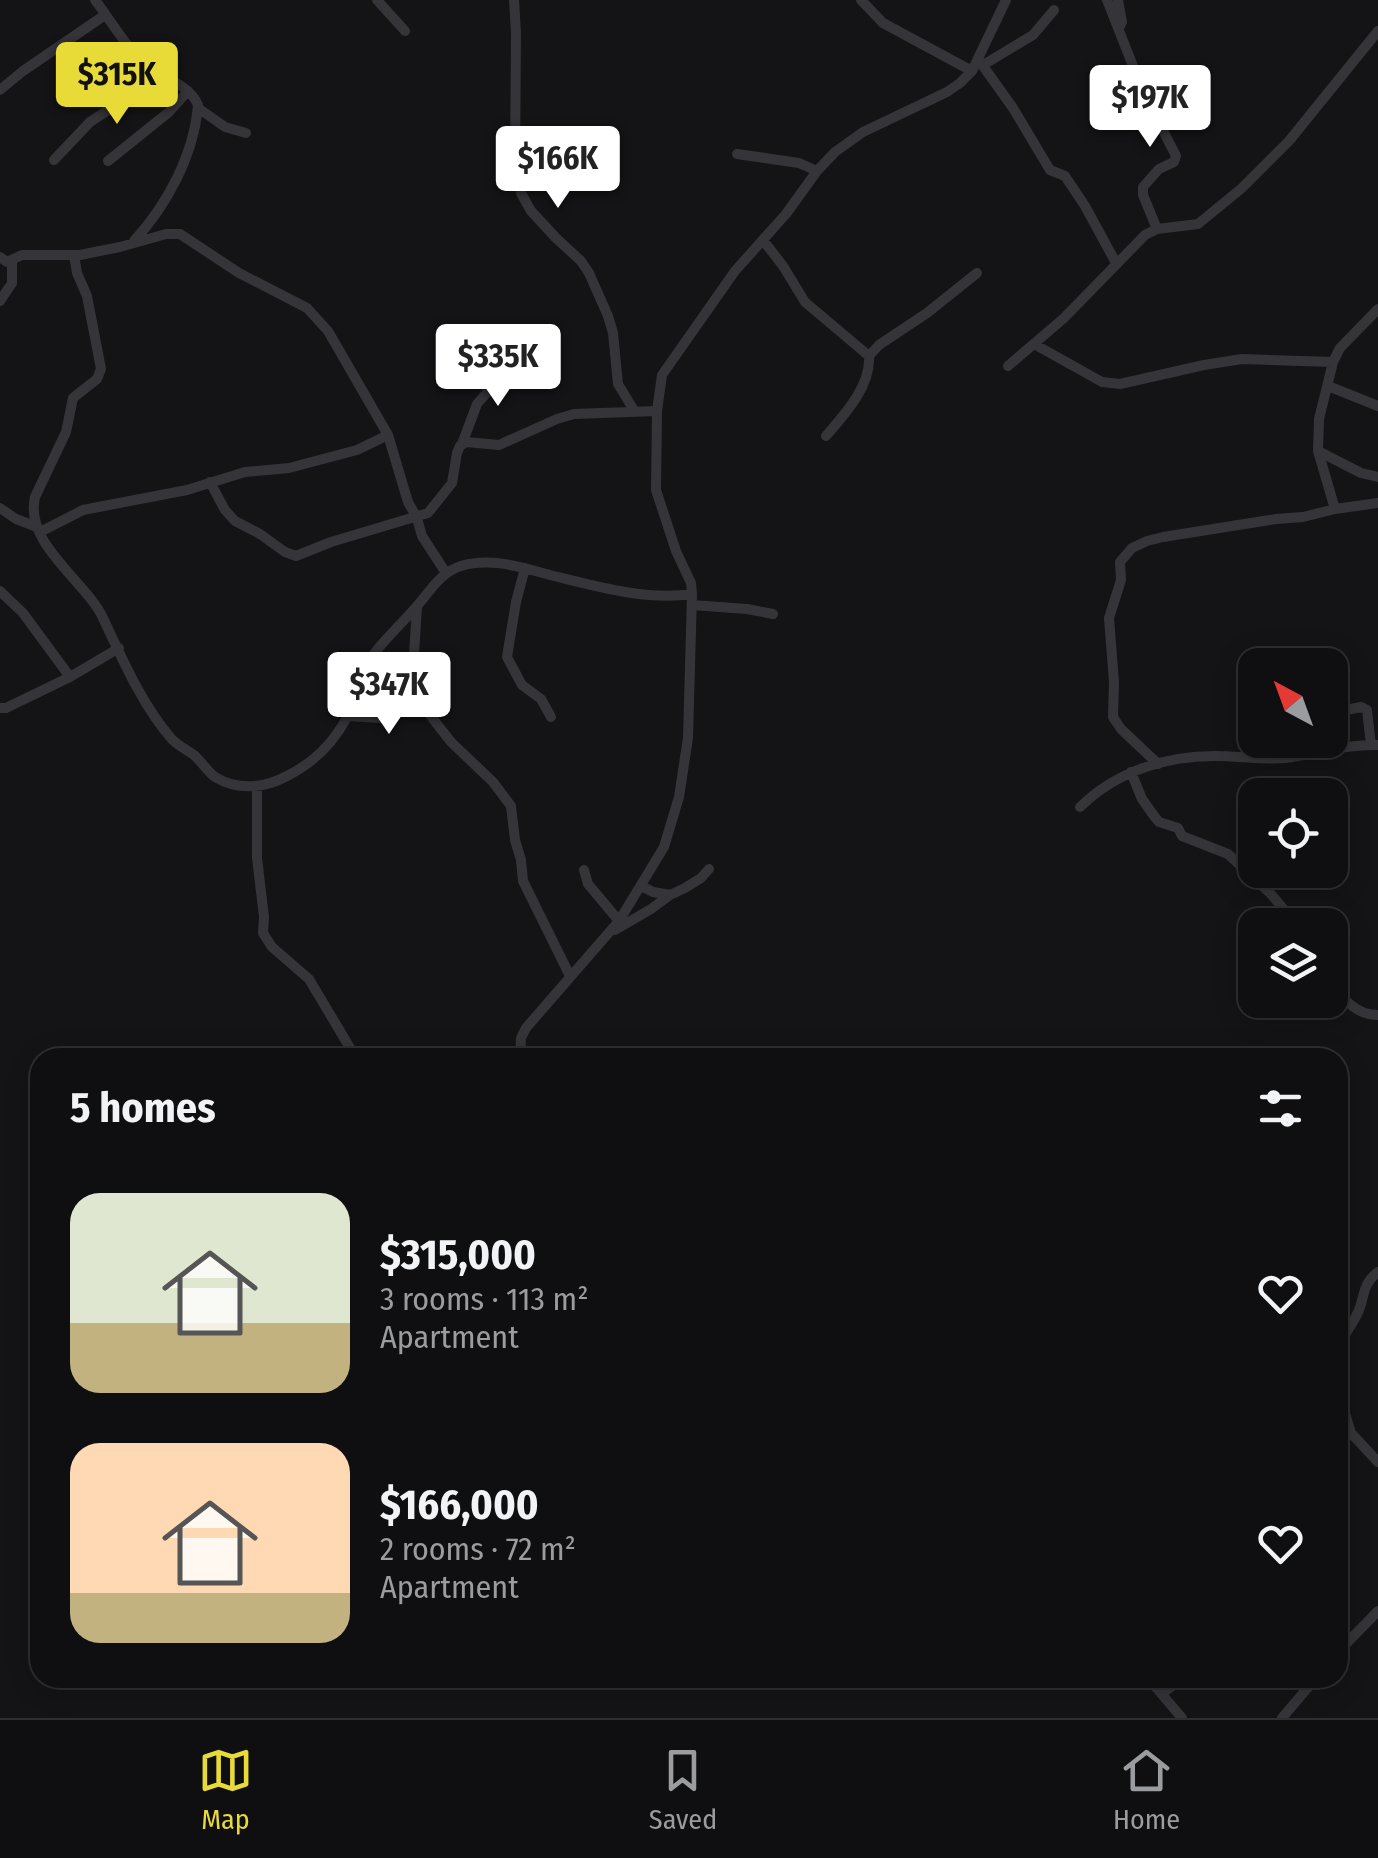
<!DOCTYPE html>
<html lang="en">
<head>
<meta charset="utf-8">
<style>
  :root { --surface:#0f0e10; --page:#181719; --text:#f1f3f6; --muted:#9b9c9f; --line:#2f2e30; --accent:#e8db38 }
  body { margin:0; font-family:"Fira Sans Condensed",sans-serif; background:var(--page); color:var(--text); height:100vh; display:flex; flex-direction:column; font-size:38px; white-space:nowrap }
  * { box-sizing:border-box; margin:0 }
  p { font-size:32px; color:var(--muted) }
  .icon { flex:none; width:55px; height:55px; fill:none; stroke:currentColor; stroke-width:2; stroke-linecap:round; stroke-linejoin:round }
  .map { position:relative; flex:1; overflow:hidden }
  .sheet { position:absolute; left:30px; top:1048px; width:1318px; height:640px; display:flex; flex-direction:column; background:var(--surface); border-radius:30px; box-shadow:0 5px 25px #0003,0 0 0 2px var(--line) }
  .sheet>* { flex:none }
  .needle { width:65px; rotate:319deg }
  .fabs { position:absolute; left:1238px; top:648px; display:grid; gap:20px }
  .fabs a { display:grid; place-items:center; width:110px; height:110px; border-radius:20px; background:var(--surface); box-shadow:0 5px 25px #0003,0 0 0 2px var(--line); font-size:50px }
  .price { position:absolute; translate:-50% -85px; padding:0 22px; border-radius:10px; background:#fff; color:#222; font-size:32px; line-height:65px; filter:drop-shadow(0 2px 5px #0008) }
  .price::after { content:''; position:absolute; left:50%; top:60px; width:30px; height:22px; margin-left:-15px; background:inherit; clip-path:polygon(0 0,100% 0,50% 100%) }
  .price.current { background:var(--accent); color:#111 }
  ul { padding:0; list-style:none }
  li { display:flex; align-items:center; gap:30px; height:250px; padding:0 40px }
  li span { display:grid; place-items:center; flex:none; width:280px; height:200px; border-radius:30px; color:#555 }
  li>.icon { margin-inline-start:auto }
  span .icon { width:120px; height:120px; fill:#fffc; stroke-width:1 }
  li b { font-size:42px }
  h2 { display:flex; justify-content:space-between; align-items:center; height:120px; padding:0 40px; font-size:42px }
  .tab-bar { display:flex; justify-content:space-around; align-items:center; height:140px; border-top:2px solid var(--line); background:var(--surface); font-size:28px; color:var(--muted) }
  .tab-bar a { display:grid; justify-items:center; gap:5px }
  .tab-bar .current { color:var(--accent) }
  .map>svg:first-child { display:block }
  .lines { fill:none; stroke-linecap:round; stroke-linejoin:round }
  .minor { stroke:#353439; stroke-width:10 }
</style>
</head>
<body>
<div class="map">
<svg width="1378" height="1718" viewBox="0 0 1378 1718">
  <rect width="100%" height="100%" fill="#141315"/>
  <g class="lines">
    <path class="minor" d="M95,0C115,26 128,53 156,71C172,81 191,88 198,105C194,155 167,205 134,241
      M377,0L405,31
      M514,0L516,33L515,167L521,193L531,211L556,238L581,261L589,273L608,316L613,333L618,384L635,412
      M861,0L883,23L972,71
      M1107,0L1142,89L1176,156L1174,162L1159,169L1143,187V195L1157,229
      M1118,0L1122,22L1119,28
      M978,59L1013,108L1050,170L1065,176L1085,206L1116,263
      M983,65L1033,35L1054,10
      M0,90L23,71L105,15
      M198,108L225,127L246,133
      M737,154L799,163L817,171
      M54,160L90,122L128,97L157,71
      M108,161L169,112L188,91
      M763,240L783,266L805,302L869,356
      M74,255L77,273L87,296L101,369L97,379L73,398L66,432L35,497C24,544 85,580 103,618C122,658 141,703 170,737C176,745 186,749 194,755C202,762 207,771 215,777C238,791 265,788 287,776C313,763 332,745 346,719C353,707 354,690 360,676C374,648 397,629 417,606C430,591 441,572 461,566C490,557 521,567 550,575C595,586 646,601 692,594
      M0,257L7,262L22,255H80L120,247L166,234H180L239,273L307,308L328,331L388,435L408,502L417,518L422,536L446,573
      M0,301L12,283V262
      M1034,344L1102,382L1120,384L1204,365L1242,359L1333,362
      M1008,366L1064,318L1145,235L1157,229L1198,224L1242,188L1289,141L1378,31
      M1328,386L1378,406
      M826,436C845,414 871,386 869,356L879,345L927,313L977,273
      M462,444L477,404L515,361
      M1318,451L1361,473L1378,477
      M210,482L225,510L235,521L260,534L285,552L296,556L331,542L428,513L452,483L457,453L460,446L466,442L499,445L557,419L574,414L657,411
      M0,508L16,519L37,527
      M1335,509L1318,451L1319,419L1333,362L1340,348L1378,309
      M40,532L83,510L187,490L245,472L289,468L357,450L388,435
      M525,568L516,602L507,657L522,685L541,699L551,717
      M0,591L23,613L70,677
      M692,605L747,609L773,614
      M417,607L413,670L414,689L419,701L451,742L493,782L511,806L515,840L521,860L523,881L570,976
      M0,708H6L70,677L119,648
      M1346,710L1361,707L1367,710L1371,745
      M348,716L380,718L417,698
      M1158,764L1121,729L1113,717L1114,682L1109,618L1121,580L1120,562L1132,548L1147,541L1163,537L1276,519L1303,517L1335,509L1378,503
      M1131,772L1142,799L1154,816L1159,822L1178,828L1182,836L1228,854L1270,893L1297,925
      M257,787V858L264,917L263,933L272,947L309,979L356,1058
      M1080,807C1116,772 1164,756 1215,756C1238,756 1262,760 1285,758C1316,754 1347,744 1378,745
      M584,870L588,884L619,921
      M641,886L653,892L670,895
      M615,930L651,909L670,895L685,888L701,878L709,869
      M1330,978C1340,997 1356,1015 1378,1015
      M520,1058L521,1038L526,1028L619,921L664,847L679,797L688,738L692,594L691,583L676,551L656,490L657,411L662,375L735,271L786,214L817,171L835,152L863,132L947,92L960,83L972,71L1006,0
      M1338,1357C1342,1332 1351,1329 1359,1310C1365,1294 1363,1283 1378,1272
      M1338,1391L1351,1433L1378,1462
      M1338,1652L1378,1611
      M1148,1678L1182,1718
      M1162,1693L1184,1678
      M1282,1718L1316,1678"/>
  </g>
</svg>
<div class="fabs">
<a><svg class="needle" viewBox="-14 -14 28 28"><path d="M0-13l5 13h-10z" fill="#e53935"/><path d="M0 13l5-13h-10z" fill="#9b9c9f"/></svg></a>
<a><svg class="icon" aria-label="locate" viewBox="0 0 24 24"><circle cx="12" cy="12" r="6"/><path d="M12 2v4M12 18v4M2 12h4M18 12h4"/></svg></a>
<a><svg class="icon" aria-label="layers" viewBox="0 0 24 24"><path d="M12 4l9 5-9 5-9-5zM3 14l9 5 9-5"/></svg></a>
</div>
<b class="price current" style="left:117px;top:127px">$315K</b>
<b class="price" style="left:1150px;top:150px">$197K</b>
<b class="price" style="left:558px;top:211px">$166K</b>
<b class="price" style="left:498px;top:409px">$335K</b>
<b class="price" style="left:389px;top:737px">$347K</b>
<section class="sheet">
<h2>5 homes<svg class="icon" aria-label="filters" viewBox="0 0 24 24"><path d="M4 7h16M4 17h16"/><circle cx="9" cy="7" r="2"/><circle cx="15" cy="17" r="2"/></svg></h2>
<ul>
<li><span style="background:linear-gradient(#dfe7d0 65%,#c2b280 0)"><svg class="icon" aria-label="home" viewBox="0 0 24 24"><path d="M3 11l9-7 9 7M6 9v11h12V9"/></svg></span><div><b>$315,000</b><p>3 rooms · 113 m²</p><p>Apartment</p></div><svg class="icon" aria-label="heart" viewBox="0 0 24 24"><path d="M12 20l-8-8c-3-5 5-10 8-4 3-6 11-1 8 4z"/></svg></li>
<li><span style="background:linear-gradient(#ffd9b3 75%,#c2b280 0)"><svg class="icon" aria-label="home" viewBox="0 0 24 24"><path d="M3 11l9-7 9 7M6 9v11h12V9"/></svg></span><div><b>$166,000</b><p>2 rooms · 72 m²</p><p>Apartment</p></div><svg class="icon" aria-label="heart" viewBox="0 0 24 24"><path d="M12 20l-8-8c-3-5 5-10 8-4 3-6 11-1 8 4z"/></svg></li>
</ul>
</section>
</div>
<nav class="tab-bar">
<a class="current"><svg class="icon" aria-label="map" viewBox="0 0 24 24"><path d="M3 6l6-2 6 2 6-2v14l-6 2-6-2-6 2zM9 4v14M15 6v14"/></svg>Map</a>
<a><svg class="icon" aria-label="saved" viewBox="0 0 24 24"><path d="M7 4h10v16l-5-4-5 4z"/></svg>Saved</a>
<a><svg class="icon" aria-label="home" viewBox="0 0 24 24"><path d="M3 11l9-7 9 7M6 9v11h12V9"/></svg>Home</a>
</nav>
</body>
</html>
